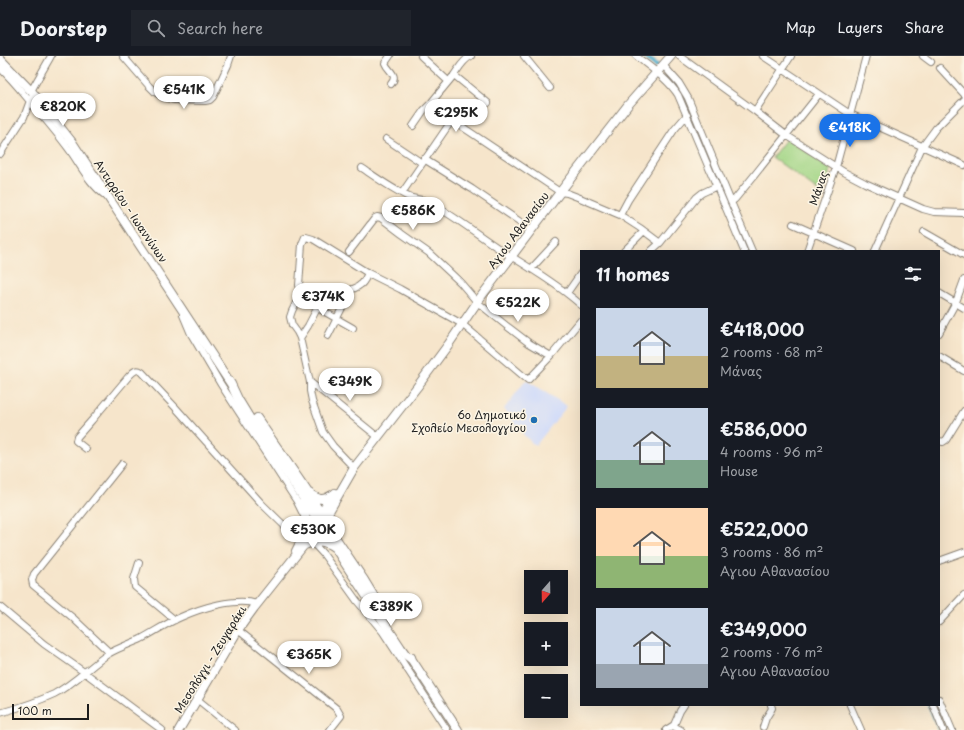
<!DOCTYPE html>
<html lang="en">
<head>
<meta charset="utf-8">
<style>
  :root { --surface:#171b24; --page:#20242c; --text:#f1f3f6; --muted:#9ea1a6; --line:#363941; --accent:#1a73e8 }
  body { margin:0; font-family:"Playpen Sans",sans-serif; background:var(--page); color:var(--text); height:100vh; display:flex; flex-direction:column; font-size:15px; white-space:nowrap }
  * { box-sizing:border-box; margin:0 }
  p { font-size:13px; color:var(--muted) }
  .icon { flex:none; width:22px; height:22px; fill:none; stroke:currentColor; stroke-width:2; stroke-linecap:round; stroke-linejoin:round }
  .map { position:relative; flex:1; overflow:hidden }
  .panel { position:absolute; left:580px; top:194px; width:360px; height:456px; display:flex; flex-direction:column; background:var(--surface); border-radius:0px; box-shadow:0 4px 16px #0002 }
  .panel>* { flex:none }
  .needle { width:26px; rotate:200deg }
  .fabs { position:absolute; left:524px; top:514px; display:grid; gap:8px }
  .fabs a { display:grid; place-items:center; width:44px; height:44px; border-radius:0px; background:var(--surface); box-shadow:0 4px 16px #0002; font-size:20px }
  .scale { position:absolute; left:12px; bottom:10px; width:77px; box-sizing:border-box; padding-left:4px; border:2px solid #1c1c1c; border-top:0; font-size:11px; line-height:14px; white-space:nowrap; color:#1c1c1c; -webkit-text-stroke:3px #fcf5e5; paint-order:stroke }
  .price { position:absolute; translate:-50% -34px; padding:0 9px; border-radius:14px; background:#fff; color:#222; font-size:13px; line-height:26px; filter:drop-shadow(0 1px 2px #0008) }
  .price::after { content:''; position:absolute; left:50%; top:24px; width:12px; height:9px; margin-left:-6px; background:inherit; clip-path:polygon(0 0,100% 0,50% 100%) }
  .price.active { background:var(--accent); color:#fff }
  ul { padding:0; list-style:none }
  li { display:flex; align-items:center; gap:12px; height:100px; padding:0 16px }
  li span { display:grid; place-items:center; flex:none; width:112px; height:80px; border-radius:0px; color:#555 }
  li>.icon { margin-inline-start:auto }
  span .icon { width:48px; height:48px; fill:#fffc; stroke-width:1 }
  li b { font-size:17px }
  h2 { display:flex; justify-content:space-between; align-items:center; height:48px; padding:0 16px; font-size:17px }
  header { display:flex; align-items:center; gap:24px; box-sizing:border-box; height:56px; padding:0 20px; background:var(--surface); border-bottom:1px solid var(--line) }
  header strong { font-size:19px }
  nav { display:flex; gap:22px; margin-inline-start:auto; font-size:14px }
  .search { width:280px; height:36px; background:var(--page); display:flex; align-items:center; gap:10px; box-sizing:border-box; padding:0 14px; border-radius:0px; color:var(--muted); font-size:15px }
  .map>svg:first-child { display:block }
  .built { fill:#cfdafa }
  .green { fill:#a2d585; stroke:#5f7850 }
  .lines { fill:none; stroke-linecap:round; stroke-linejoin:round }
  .stream { stroke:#4fafce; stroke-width:1.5 }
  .canal { stroke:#4fafce; stroke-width:5.5 }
  .minor-casing { stroke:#898074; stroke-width:8 }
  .major-casing { stroke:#898074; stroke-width:10 }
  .minor { stroke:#fff; stroke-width:6 }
  .major { stroke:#fff; stroke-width:8 }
  .poi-dot { fill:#1f6fb2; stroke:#fcf5e5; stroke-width:1.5 }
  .labels { text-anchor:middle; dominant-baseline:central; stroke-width:3; stroke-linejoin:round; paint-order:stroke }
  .street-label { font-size:11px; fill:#1c1c1c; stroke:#fcf5e5 }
  .poi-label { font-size:11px; fill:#1c1c1c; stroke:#fcf5e5; text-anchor:end }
</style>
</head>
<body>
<header>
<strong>Doorstep</strong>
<div class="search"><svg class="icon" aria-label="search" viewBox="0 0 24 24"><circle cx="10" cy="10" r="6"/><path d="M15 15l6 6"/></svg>Search here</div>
<nav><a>Map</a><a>Layers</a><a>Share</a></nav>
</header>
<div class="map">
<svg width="964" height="674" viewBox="0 0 964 674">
  <rect width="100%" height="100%" fill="#fcf5e5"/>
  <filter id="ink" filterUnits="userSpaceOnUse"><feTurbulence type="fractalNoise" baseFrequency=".025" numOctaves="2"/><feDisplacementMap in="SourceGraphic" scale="8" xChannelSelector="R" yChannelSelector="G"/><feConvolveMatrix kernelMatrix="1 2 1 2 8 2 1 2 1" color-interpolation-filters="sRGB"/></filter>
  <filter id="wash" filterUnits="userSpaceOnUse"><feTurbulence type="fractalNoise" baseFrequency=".012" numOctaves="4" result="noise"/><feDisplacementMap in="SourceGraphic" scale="16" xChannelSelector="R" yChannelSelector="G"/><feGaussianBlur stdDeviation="0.9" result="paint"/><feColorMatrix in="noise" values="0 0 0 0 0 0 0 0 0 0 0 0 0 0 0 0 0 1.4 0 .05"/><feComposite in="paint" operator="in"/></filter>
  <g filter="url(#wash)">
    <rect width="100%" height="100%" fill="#f6e5cb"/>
    <path class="built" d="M526,324L567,350L536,389L532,387L523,378L504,353L514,340Z"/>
    <path class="green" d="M787,82L831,112L822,138L772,101Z"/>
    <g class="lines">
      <path class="stream" d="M928,649L938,674"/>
      <path class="canal" d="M644,0L657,10"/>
    </g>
  </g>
  <g filter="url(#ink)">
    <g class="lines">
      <g class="minor-casing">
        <path id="minor" d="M123,0L149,30L155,36L163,41L175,44L205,45L210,44L213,41L228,9L231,0
          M390,0L385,7C388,15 399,19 391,28
          M421,0L448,25
          M471,0C463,4 459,12 454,19C446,29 438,38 431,47L452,64L560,136L567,137L580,142L620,159L640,172L660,187
          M524,0L550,32
          M636,0C651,12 668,23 678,39L744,195
          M679,0L755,55L786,79L844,116L865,127L923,153L934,156L964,157
          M763,0L850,58L964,109
          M923,0L931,6
          M663,9L679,27L688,42L731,146L735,143L753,121L819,38
          M0,12C13,24 22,36 33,49C45,63 57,77 68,92C80,108 89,128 106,140
          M940,12L964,38
          M454,19L488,47
          M31,35L51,0
          M755,55L791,0
          M413,70L424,54L431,47
          M386,83L422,107
          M0,98L24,61L31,42
          M424,103L472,133L532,174
          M362,112C377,122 392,133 409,141C417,144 425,143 432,148C456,161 478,179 501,194C528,211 556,227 581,249
          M402,137L452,64
          M731,146L752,195
          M620,159L628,144L674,74L687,59
          M793,168L854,195
          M924,176L964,199
          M624,195L644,175
          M651,195L660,187L697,141L702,137L717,130
          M807,195L836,111L866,0
          M875,195L899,142L922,91L936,72L964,44
          M349,196L375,162L377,161L381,162L402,178L429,197L460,226L477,246L508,271L529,287L551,300
          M531,213L556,186
          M567,237L581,217
          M939,237L964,252
          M298,243L311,248L353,272
          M183,259L191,278L220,327L296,444L304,460
          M939,277L956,246L964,224
          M328,280L351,234C354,232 357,232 360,229C364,227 366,221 368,217
          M300,282L308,270L323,241L328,235H330L346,243
          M939,300L964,315
          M310,326L378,381
          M939,385L943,386L946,384L964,355
          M86,393L76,385L77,381L92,364L129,320C133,316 136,312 142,316L175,351L262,448L300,485
          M354,412L333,390L323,376L312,345L310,335V326L300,282L297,276L292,269L290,261L292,255L298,243L302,188L305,181H306L313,183L368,217L400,233L462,268L528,324L551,300L581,264
          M312,486L324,499L357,545L383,576L447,674
          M939,505L964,496
          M139,507L134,523L135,531L175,564
          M0,551L44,588L84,616L162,674
          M939,566L964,539
          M238,574L337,653L341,660L330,674
          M110,597L73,562L33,529L32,524L34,518L122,408
          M197,643L235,674
          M939,643L952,674
          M850,649L861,674
          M933,649L943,674
          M0,657C18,652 37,646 54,638C74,628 89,611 108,598C118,592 130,588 141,583C154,576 167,567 181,561C201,552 236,541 257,548
          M673,670L681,674
          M763,671L766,662L771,654L772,652L771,649
          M666,674L674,669L680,655L684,649"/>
      </g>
      <g class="major-casing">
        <path id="major" d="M0,3L33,37L72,86L231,328L238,343L260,379L298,434L350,515L401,592L406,599L412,604
          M257,362L307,435L337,484L364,524L381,552
          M309,437C318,444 323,445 332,439
          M303,446C306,457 307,465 305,476
          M305,489C317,484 324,484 335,492
          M296,495L304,479L335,437
          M411,601L412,604L458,674
          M179,674L238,574L254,552L324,464L354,412L417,331L448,289L480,242L564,131L628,49L671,0"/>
      </g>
      <use href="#minor" class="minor"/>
      <use href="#major" class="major"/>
    </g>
  </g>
  <circle class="poi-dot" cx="534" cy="364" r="4"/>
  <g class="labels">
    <g class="street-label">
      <text transform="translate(818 132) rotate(-71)">Μάνας</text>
      <text transform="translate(131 155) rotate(56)">Αντιρρίου - Ιωαννίνων</text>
      <text transform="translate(518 174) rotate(-53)">Αγιου Αθανασίου</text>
      <text transform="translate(210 603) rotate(-58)">Μεσολόγγι - Ζευγαράκι</text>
    </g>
    <g class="poi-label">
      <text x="526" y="358">6ο Δημοτικό<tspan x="526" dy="13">Σχολείο Μεσολογγίου</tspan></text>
    </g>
  </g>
</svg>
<div class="fabs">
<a><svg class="needle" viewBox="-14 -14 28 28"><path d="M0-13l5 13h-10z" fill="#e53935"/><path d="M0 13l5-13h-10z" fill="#9ea1a6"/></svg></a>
<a>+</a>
<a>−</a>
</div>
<div class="scale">100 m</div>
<b class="price" style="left:184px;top:54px">€541K</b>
<b class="price" style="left:63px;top:71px">€820K</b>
<b class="price" style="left:456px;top:77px">€295K</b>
<b class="price active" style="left:850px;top:92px">€418K</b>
<b class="price" style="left:413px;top:175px">€586K</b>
<b class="price" style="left:323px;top:261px">€374K</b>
<b class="price" style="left:518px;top:267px">€522K</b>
<b class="price" style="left:350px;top:346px">€349K</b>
<b class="price" style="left:313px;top:494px">€530K</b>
<b class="price" style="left:391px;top:571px">€389K</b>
<b class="price" style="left:309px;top:619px">€365K</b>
<section class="panel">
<h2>11 homes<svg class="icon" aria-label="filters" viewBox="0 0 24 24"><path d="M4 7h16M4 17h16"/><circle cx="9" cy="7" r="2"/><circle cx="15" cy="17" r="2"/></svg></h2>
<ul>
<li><span style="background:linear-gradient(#c9d6e8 60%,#c2b280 0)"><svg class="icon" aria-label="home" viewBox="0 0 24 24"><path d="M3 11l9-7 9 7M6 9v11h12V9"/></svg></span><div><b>€418,000</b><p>2 rooms · 68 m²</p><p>Μάνας</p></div></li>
<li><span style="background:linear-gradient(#c9d6e8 65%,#7fa58c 0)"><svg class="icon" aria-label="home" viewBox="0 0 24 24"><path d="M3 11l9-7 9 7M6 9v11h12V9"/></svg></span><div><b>€586,000</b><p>4 rooms · 96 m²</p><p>House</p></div></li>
<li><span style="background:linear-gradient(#ffd9b3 60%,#8fb573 0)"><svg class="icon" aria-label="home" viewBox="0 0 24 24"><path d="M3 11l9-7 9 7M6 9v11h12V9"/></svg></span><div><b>€522,000</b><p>3 rooms · 86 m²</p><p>Αγιου Αθανασίου</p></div></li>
<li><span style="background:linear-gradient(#c9d6e8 70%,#9aa5b1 0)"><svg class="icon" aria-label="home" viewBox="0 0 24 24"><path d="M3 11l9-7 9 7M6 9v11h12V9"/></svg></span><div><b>€349,000</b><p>2 rooms · 76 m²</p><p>Αγιου Αθανασίου</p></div></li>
</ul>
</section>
</div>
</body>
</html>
